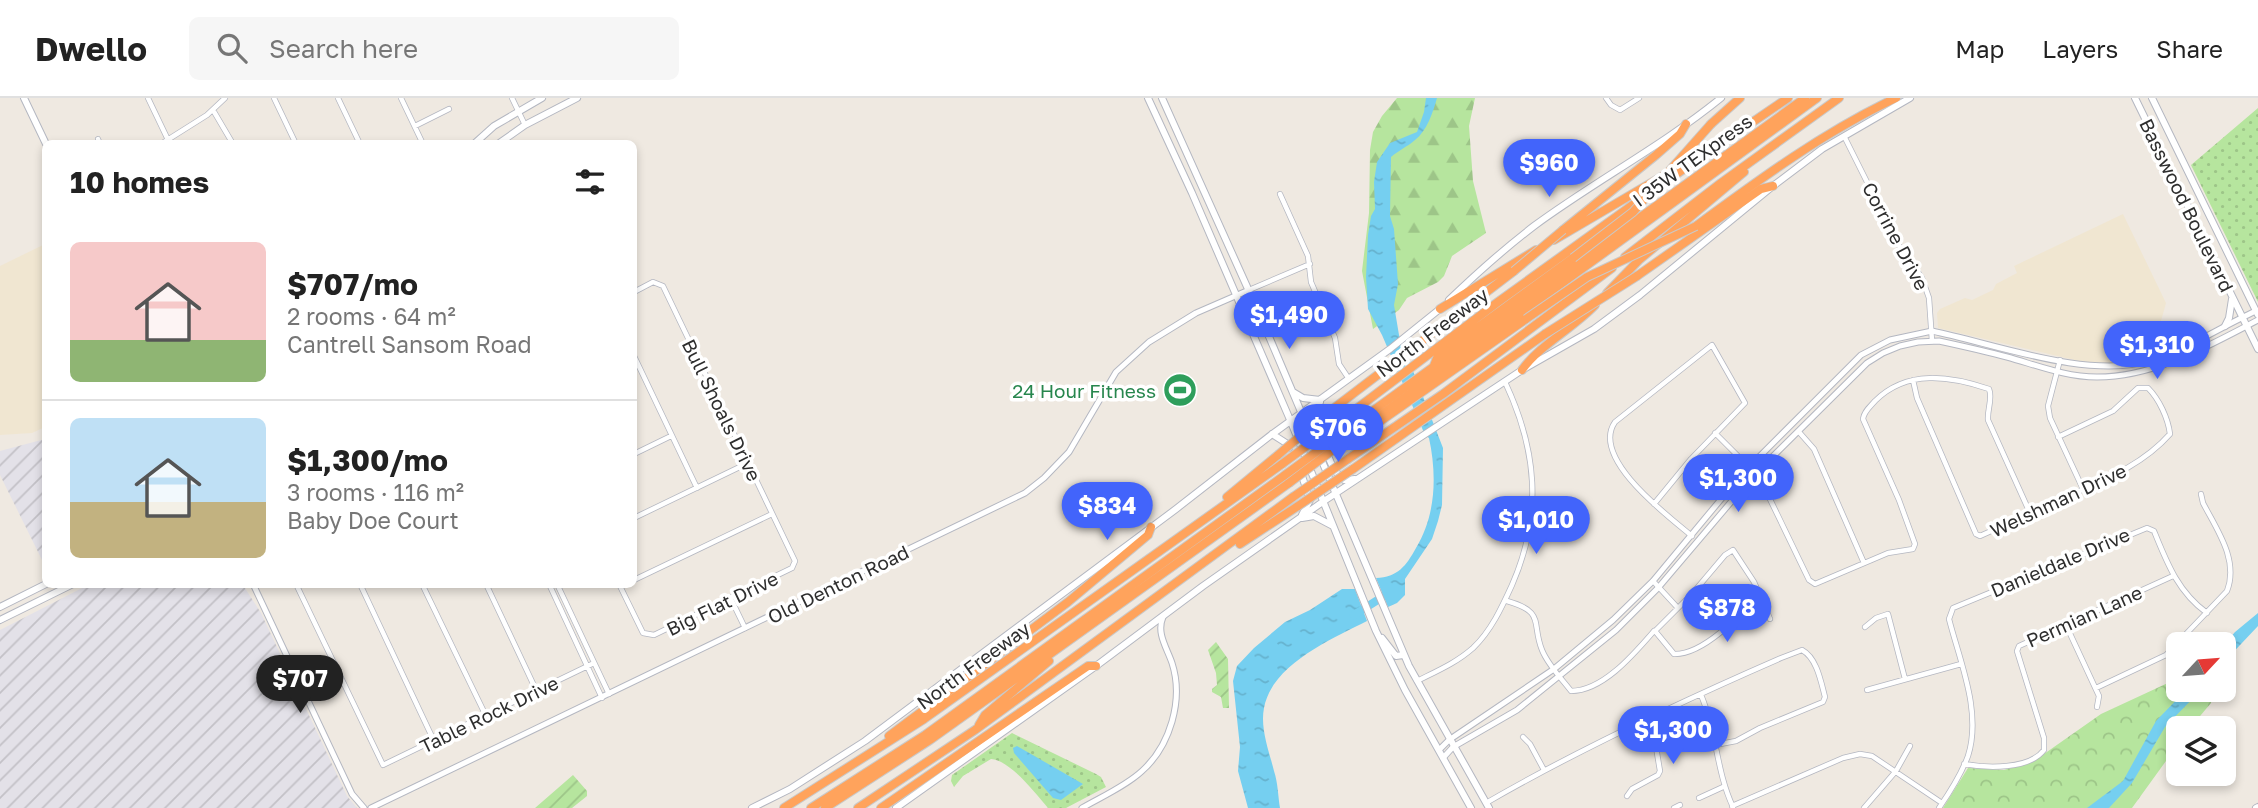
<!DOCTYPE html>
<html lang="en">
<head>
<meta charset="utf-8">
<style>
  :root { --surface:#fff; --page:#f6f6f6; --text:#222; --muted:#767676; --line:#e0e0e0; --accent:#4264fb }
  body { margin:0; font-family:"Golos Text",sans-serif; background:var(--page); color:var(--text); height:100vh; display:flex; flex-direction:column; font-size:26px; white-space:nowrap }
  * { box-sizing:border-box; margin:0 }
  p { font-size:23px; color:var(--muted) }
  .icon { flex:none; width:38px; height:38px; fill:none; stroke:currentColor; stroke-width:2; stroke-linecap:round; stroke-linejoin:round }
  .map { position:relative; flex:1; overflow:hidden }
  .side { position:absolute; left:42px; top:42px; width:595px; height:448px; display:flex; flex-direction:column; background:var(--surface); border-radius:10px; box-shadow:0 4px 10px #0003 }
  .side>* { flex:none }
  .needle { width:46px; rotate:64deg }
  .controls { position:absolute; left:2166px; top:534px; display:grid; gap:14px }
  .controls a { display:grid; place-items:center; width:70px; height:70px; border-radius:10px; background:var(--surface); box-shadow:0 4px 10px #0003; font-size:35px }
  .price { position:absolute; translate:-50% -60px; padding:0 16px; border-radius:24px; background:var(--accent); color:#fff; font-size:23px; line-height:46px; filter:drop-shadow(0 2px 4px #0008) }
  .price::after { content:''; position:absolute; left:50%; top:42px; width:21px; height:16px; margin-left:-10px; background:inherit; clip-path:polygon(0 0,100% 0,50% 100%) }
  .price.on { background:#222; color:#fff }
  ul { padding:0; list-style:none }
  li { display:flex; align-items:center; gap:21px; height:175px; padding:0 28px }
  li+li { border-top:2px solid var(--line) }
  li span { display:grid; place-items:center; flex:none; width:196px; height:140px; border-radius:10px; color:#555 }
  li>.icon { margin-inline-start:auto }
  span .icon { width:84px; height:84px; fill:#fffc; stroke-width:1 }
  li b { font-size:30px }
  h2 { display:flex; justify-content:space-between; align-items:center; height:84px; padding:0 28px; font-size:30px }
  header { display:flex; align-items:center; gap:42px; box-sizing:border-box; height:98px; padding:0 35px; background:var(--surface); border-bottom:2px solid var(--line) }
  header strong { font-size:33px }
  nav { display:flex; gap:38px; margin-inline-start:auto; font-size:24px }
  .search { width:490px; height:63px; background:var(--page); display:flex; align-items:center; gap:18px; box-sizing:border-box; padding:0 24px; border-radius:10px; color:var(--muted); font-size:26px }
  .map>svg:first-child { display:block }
  .industrial { fill:url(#industrial-furrows) }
  .education { fill:#f0e6d1 }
  .grass { fill:url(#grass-dots) }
  .forest { fill:url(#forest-firs) }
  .park { fill:url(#park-crowns) }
  .garden { fill:url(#garden-furrows) }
  .water { fill:url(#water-ripples) }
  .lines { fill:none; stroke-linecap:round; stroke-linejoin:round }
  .river { stroke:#75cff0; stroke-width:8 }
  .minor-casing { stroke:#b4b7c1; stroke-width:6 }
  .tertiary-casing { stroke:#b4b7c1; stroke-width:7 }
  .secondary-casing { stroke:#b4b7c1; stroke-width:8 }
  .motorway-casing { stroke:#c9c9c9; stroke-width:10 }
  .minor { stroke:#fff; stroke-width:4.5 }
  .tertiary { stroke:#fff; stroke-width:5 }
  .secondary { stroke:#fff; stroke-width:6 }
  .motorway { stroke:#ffa35c; stroke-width:8 }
  .motorway-bridge-casing { stroke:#c9c9c9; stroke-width:10; stroke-linecap:butt }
  .motorway-bridge { stroke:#ffa35c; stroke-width:8 }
  .labels { text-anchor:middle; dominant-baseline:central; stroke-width:7; stroke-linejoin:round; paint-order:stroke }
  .street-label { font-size:19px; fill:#2e2e2e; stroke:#fff }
  .leisure-label { font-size:19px; fill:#27864d; stroke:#fff; text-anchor:end }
</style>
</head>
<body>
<header>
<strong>Dwello</strong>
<div class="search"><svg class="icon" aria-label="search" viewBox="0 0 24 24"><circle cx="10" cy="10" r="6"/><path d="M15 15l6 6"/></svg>Search here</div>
<nav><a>Map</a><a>Layers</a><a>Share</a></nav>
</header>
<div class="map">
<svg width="2258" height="710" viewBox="0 0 2258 710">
  <defs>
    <pattern id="industrial-furrows" width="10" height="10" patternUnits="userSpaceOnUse" patternTransform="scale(1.75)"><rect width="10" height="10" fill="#e3e1e8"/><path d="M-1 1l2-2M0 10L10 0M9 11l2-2" fill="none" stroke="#c3c1c7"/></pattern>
    <pattern id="grass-dots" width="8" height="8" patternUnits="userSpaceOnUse" patternTransform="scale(1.75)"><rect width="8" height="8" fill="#b6e59e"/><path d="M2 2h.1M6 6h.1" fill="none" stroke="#9dc588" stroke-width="1.8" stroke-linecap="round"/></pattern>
    <pattern id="forest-firs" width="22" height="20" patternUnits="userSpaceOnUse" patternTransform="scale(1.75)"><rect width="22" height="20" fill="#b6e59e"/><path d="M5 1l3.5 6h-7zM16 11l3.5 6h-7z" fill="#9dc588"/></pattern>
    <pattern id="park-crowns" width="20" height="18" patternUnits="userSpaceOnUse" patternTransform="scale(1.75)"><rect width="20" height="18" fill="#b6e59e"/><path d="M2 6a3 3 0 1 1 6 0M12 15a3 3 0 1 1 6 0" fill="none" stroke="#9dc588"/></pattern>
    <pattern id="garden-furrows" width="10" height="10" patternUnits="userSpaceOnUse" patternTransform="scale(1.75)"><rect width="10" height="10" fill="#b6e59e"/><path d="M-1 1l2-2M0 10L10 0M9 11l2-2" fill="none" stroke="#9dc588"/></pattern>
    <pattern id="water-ripples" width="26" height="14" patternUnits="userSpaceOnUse" patternTransform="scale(1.75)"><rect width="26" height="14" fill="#75cff0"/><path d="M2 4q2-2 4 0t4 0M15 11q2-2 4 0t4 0" fill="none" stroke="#66b2ce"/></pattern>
  </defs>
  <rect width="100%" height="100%" fill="#efe9e1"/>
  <path class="industrial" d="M45,341V468L0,377V353Z
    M88,487H243L261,515L347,698L357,710H0V532Z"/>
  <path class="education" d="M2123,116L2166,205L2156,241L2160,252L2157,256L2120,265H2087L1938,230L1937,215L1940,211L1965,200L1972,202L1993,192L1996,186L2017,175L2014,168Z
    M45,146V329L32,335L0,337V168Z"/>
  <path class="grass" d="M2258,10V204L2191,67Z
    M1012,635L1096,676L1101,679L1106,689L1066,710H1048C1035,695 1010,662 991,661L963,678L954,689L951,683L952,677Z"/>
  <path class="forest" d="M1397,0H1475L1469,28L1473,83L1486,135L1452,158L1444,178L1438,184L1407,200L1399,212L1373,231L1362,173L1369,115L1370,52L1373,34L1382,18Z"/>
  <path class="park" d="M2170,584C2179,594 2197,593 2212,596L2211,605L2190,630H2179V645L2132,710H1943L1968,670L2004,672L2034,663L2101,616Z"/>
  <path class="garden" d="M1216,544L1228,561L1229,610H1223L1221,599L1212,594V591L1217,587L1216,575L1208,552Z
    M573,677L587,693V698L572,710H535Z"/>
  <path class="water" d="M1426,0H1437C1433,14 1427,33 1415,42C1407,49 1399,52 1391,59L1390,118L1394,131L1398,186L1394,207L1399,237L1443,350L1442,407L1438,423L1432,441L1405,481V497L1397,505L1388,509L1376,480C1398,479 1406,468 1416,450C1436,417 1437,377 1429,340L1425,337L1382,237L1368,211L1366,179L1368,137L1371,118L1375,111L1374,84L1377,64L1390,45L1417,34L1424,14Z
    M1342,491H1355L1367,523C1332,541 1272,566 1264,610C1260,630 1269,653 1274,673C1278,685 1278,698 1280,710H1248L1238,673L1240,649L1233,583L1237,568L1254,550L1285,524L1310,512Z
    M2258,515V528L2224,564V547L2235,534Z
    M2186,592H2201L2165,629L2132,685L2109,710H2087L2123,683L2156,623Z
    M1017,648L1083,686L1061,702L1053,700L1014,655L1013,650Z"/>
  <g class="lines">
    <path class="river" d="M1354,517L1384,498"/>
    <g class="minor-casing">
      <path id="minor" d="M148,0L170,46
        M274,0L296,46
        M338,0L360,46
        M401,0L423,46
        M512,0L525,27
        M1606,0L1611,7L1620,12L1639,0
        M213,12L233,46
        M415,28L449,11
        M1844,38L1898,146L1922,180L1929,200L1932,243
        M98,41L100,46
        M161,46L207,17L225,0
        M1280,96L1308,158L1311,184L1335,240L1339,266L1349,281
        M1249,192L1310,166
        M634,258L697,390
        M2060,262L2048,308L2050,320L2083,391
        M1913,282L1917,300L1976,436L1980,438C2007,426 2033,414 2060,402C2099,384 2141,369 2170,336C2168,320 2159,301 2148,290H2138L2113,313L2058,339
        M1799,334L1814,351L1864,465
        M1715,335L1749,369L1767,395L1809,482L1815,486L1888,455L1913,451L1915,446L1899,402L1863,321C1864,313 1870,309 1875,303C1907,271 1950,278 1989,291C1993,300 1987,312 1988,322L2030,415
        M634,356L671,338
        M1654,406L1691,361L1745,305L1712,247L1615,324C1590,360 1668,418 1692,438
        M634,420L748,365
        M634,482L772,416
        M1653,483L1677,509
        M296,486L383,667L594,565
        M360,486L434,643
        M422,486L486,618
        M486,486L537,594
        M549,486L602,600
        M557,486L609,596
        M619,486L643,535L654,537L792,470L795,463L663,188L653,184L634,194
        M1758,497C1741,517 1703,557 1674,556L1655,533L1692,496L1725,457L1733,452L1754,484L1770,521
        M731,501L745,530
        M1507,503C1546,514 1531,525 1542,552C1548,567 1561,580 1571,593C1603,593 1634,556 1654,533
        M2066,527L2099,598L2097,609
        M1865,529L1876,520L1888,516L1905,581
        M298,583L335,566
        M1417,583C1437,573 1456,565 1473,550C1491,533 1502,509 1512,487C1543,416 1537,352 1505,284
        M2096,590L2166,557L2227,493C2239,462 2217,432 2203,405L2201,396
        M1867,592L1961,566
        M1701,597C1717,634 1716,673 1733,709
        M1523,639L1530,646L1544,672
        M1964,666C1986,670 2029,672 2044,652V640L2017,553L2019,548L2173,478
        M1627,698L1632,691L1658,677L1660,673L1654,637L1646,620
        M1699,700L1723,689
        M1486,705C1581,650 1680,604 1781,560L1802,552C1817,560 1821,584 1825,599L1823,604L1760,630L1736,643L1715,647
        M1732,708L1843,660L1860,656L1872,658L1942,705
        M1674,710L1680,707
        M1864,710L1896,673L1910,648
        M1939,710C1950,694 1961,677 1968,658C1982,614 1960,564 1949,521L1953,510L2147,430L2154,433C2167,465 2178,494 2207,515"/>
    </g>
    <g class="tertiary-casing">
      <path id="tertiary" d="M253,486L352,696L364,710
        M1439,652L1449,642L1554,571L1613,522L1653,483L1742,376L1861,257L1890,242L1932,233C1995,246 2087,281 2149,263C2187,252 2220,229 2256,213
        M1443,660L1453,649L1517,612L1616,532L1658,490L1753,378L1867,265L1883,255L1900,248L1918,244L1939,243C1962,248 1985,253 2007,259C2036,267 2066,279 2097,279C2155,279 2208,248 2258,222
        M371,710L1025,395L1044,380L1069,354L1116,274L1149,244L1196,215L1249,192
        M1082,710C1101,699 1126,688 1142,673C1170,648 1184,602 1172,565C1167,550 1156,535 1163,519"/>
    </g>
    <g class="secondary-casing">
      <path id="secondary" d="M24,0L46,46
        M1148,0L1192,95L1291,324L1376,533L1405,592L1471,710
        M1162,0L1262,222L1409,568L1489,710
        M2135,0L2258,251
        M2152,0L2258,217
        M474,46L494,28L542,0
        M498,46L525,27L577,0
        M1449,202C1476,176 1504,151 1534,128C1595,83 1662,48 1721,0
        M2225,228L2229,220L2232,201
        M1293,294L1303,300L1320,302
        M1320,304L1314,320L1317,332L1334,372L1344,382L1355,381
        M1272,336L1286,345L1289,350
        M1300,372L1310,402L1302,417
        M1302,420L1314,418L1333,428
        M0,509L46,486
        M0,522L73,486
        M1382,540L1396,558L1403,557
        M752,710L790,691L865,643L1176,411L1271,337L1390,251L1441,210
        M896,710L1096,568L1203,488L1324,403L1522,272L1594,231L1640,197L1773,88L1822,51L1910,0
        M2256,710L2258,709"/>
    </g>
    <g class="motorway-casing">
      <path id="motorway" d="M1711,26L1740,0
        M1656,90L1788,0
        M1696,128C1760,81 1824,34 1896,0
        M1563,132L1656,57L1680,36L1686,26
        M1554,142L1663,78
        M1625,159L1721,85L1839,0
        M1637,178L1761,91L1773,88
        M1607,195L1639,162L1744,74
        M1440,211L1536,152
        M1433,270L1437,260L1444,254L1573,160
        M1522,272C1540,247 1573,230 1595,207
        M1325,317L1514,173
        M1335,327L1498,204L1645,98
        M1365,334L1526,221
        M1338,338L1805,0
        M1334,351L1817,0
        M1348,361L1443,296L1612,170
        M1353,371L1545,236
        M1227,399L1278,357
        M1240,446L1298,408
        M979,627L985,617L1049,563
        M889,638L1068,504L1148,437L1151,429
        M784,710L924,621L1282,366
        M811,710L925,637L1285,377
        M825,710L930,642L1289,385
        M858,710L975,632L1293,399
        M881,710L1088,568H1096"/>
    </g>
    <use href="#minor" class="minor"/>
    <use href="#tertiary" class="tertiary"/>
    <use href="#secondary" class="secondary"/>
    <use href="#motorway" class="motorway"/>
    <g class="motorway-bridge-casing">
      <path id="motorway-bridge" d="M1573,160L1633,114L1711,26
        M1514,173L1563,132
        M1526,221L1587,179L1696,128
        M1545,236L1637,178
        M1278,357L1325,317
        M1282,366L1335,327
        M1285,377L1338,338
        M1289,385L1334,351
        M1293,399L1348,361
        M1298,408L1353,371"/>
    </g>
    <use href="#motorway-bridge" class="motorway-bridge"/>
  </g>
  <defs>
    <g id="stadium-disc" transform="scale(1.75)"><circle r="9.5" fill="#2e9e5b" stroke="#fff"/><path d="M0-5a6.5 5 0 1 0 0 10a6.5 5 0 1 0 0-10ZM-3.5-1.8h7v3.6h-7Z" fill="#fff"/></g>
  </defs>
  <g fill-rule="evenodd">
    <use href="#stadium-disc" x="1180" y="292"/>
  </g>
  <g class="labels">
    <g class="street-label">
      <text transform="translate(1692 62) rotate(-36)">I 35W TEXpress</text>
      <text transform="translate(2187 107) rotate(64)">Basswood Boulevard</text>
      <text transform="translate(1896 138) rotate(62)">Corrine Drive</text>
      <text transform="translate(1432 234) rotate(-37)">North Freeway</text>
      <text transform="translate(722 312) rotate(64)">Bull Shoals Drive</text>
      <text transform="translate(2058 402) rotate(-25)">Welshman Drive</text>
      <text transform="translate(2060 464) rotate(-23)">Danieldale Drive</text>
      <text transform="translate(838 486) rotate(-26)">Old Denton Road</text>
      <text transform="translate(722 505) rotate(-26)">Big Flat Drive</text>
      <text transform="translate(2084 518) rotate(-24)">Permian Lane</text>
      <text transform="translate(973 567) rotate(-36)">North Freeway</text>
      <text transform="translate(489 616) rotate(-26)">Table Rock Drive</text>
    </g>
    <g class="leisure-label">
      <text x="1156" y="292">24 Hour Fitness</text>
    </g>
  </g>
</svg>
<div class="controls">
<a><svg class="needle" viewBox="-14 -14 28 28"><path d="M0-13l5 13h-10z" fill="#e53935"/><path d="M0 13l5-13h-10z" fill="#767676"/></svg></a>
<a><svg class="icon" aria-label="layers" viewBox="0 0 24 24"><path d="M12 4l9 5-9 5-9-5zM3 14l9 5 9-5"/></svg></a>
</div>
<b class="price" style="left:1549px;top:101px">$960</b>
<b class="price" style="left:1289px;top:253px">$1,490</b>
<b class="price" style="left:2157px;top:283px">$1,310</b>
<b class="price" style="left:1338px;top:366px">$706</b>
<b class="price" style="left:1738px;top:416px">$1,300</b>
<b class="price" style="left:1107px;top:444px">$834</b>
<b class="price" style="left:1536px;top:458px">$1,010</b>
<b class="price" style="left:1727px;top:546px">$878</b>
<b class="price on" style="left:300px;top:617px">$707</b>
<b class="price" style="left:1673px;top:668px">$1,300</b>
<section class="side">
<h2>10 homes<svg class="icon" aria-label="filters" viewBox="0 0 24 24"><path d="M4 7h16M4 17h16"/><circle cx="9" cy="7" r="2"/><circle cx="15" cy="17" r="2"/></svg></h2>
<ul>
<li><span style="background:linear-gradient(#f6c9c9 70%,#8fb573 0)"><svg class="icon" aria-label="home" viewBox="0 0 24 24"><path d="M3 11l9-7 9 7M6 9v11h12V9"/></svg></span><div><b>$707/mo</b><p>2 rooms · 64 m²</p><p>Cantrell Sansom Road</p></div></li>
<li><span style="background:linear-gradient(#bfe0f5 60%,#c2b280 0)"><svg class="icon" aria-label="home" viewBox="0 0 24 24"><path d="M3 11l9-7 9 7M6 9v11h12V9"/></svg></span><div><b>$1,300/mo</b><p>3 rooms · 116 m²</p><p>Baby Doe Court</p></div></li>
</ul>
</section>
</div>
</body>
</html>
